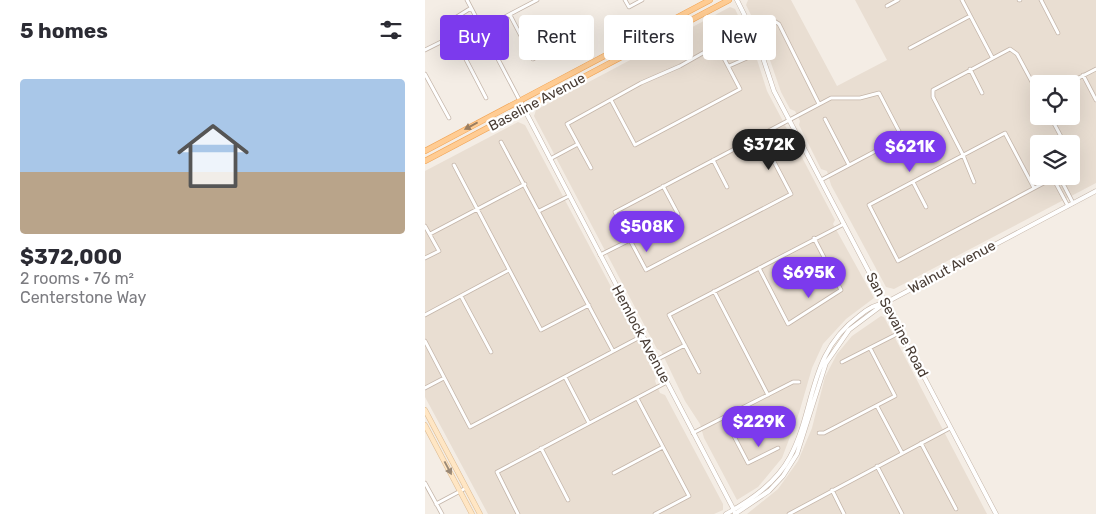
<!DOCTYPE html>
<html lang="en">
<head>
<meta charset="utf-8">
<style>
  :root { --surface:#fff; --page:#f7f7f7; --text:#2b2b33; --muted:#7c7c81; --line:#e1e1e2; --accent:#7c3aed }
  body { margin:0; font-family:Rubik,sans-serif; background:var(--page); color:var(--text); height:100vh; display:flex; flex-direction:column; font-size:19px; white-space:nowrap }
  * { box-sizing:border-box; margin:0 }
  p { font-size:16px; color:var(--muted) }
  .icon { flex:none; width:28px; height:28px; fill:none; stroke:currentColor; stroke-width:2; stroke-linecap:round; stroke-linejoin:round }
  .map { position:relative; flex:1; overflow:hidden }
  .details { display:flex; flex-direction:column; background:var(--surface); width:425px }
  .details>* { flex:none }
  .guide { position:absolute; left:15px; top:15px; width:475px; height:45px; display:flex; gap:10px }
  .tools { position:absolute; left:605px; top:75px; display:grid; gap:10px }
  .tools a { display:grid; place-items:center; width:50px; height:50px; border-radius:5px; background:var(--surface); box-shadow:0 5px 20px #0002; font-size:25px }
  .price { position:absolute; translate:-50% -42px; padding:0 11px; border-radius:18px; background:var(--accent); color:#fff; font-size:16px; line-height:32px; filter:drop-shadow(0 1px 2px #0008) }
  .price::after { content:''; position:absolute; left:50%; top:30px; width:15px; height:11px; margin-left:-8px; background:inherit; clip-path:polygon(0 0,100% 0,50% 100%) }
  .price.active { background:#222; color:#fff }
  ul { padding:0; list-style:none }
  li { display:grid; align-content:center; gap:10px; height:265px; padding:0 20px }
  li+li { border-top:1px solid var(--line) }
  li span { display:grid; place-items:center; height:155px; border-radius:5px; color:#555 }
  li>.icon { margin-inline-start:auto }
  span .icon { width:90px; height:90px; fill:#fffc; stroke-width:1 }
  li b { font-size:21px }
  h2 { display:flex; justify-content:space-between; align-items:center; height:60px; padding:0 20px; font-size:21px }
  .tag { padding:0 18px; border-radius:5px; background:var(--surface); box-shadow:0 5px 20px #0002; font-size:18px; line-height:45px }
  .tag.active { background:var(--accent); color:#fff }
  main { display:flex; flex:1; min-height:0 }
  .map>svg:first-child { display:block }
  .residential { fill:#e9ded2; fill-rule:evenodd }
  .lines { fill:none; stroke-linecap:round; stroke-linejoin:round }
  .minor-casing { stroke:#c4b5a9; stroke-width:4.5 }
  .tertiary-casing { stroke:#c4b5a9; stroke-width:5 }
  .secondary-casing { stroke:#ddbb91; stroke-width:5.5 }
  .primary-casing { stroke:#f1a556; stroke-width:6 }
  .minor { stroke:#fff; stroke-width:3 }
  .tertiary { stroke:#fff; stroke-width:4 }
  .secondary { stroke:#ffe6c4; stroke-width:4.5 }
  .primary { stroke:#ffcc93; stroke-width:5 }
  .oneway { fill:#9a7d5f }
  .oneway2 { fill:#9a8875 }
  .labels { text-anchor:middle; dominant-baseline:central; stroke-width:4.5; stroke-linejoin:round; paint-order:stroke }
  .street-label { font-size:14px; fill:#483c34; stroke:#fff }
</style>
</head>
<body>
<main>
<section class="details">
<h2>5 homes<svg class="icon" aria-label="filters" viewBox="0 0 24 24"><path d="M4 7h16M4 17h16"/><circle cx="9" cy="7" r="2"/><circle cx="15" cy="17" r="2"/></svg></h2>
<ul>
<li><span style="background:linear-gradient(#a9c7e8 60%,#b9a48a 0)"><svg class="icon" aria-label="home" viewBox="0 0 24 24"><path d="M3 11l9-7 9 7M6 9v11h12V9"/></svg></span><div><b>$372,000</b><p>2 rooms · 76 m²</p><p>Centerstone Way</p></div></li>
</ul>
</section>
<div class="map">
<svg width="671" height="514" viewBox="0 0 671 514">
  <rect width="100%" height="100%" fill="#f4ede5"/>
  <path class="residential" d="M323,0H366L412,86L462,60L430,0H671V183L469,289L461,287L406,185L402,171L396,169L374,125L375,121L370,111L365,109L356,92L337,37L321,5ZM614,84H646V116H614ZM614,144H646V176H614Z
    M305,7L310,9L327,44L342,91L410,220L408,224L449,298L421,319L398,344L387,368L374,413L357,458L333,487L312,500L279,438L275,424L260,401L236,351L232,349L109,116L111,110Z
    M93,122L100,125L208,328L231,378L230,381L235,393L240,395L298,504V510L289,514H63L0,397V171Z
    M456,316L459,317L562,514H322L353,489L373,461L387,428L400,377L412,354L427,336Z"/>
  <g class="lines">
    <g class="minor-casing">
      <path id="minor" d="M42,0L95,101
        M200,0L204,7L217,0
        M537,0L567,57
        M594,0H595
        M616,0L633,33
        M462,6L473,0
        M46,8L22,23L61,98
        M85,15L108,59L157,32
        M346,19L354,24L394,104
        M57,29L112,0
        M485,48L545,16
        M0,50L28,36
        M304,66L336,52
        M545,69L557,93
        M0,74L24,118
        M658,75L671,100
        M642,84L671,69
        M625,116L640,144
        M400,119L424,165
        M335,135L366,194L221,270L190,212L406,98H435L454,93L477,137L396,180
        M76,142L188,351
        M646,156L648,164L646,167
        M125,159L153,144
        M288,160L302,187
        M29,165L116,330L164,305
        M166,168L142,124L216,83L255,66L292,45L315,89L210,145L186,100
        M634,176L648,203
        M628,178L643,206
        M488,182L501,207
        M549,182L538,155L508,97V90L585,49L592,54L614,95
        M238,186L253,214
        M609,188L580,133L444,205L473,261L632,176
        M114,211L144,196
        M0,226L14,251L0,258
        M5,234L100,184
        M175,255L205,240
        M334,268L363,324L416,290L389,238
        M289,291L343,395
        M36,296L66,352
        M0,315L84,270
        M0,341L45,427L217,336
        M231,360L260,345
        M417,362L476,332
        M274,372L244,315L419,224
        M140,377L164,423
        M0,388L19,378
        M212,398L264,496L230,514
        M452,406L477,453
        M299,417L323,463L353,448
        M268,433L368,382H374
        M394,433H399L470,396L445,348
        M496,443L531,509
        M116,448L143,500
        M452,466L477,514
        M189,473L238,447
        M0,483L17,514
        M407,490L419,514
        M11,504L41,488
        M93,514L72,472L242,382
        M364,514L525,428"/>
    </g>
    <g class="tertiary-casing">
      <path id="tertiary" d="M312,0L332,40L349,91L571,514
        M95,101L311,514
        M301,514C326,500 351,483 365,457C391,408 383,353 434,316C441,310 451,304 460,303
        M310,514L344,491L358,476L372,454L401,363L424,330L460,303L671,191"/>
    </g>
    <g class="secondary-casing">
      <path id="secondary" d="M0,410L55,514
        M0,425L47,514"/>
    </g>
    <g class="primary-casing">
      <path id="primary" d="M0,151L285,0
        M0,161L304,0"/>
    </g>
    <use href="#minor" class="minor"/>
    <use href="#tertiary" class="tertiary"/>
    <use href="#secondary" class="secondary"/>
    <use href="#primary" class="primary"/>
  </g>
  <defs><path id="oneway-solid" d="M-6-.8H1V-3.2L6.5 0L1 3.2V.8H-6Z" transform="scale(1.25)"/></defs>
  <use class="oneway" href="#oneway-solid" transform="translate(46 126) rotate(152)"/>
  <use class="oneway2" href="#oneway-solid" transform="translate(23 468) rotate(62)"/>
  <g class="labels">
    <g class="street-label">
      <text transform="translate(112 102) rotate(-28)">Baseline Avenue</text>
      <text transform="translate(527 267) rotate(-28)">Walnut Avenue</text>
      <text transform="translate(472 325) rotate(62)">San Sevaine Road</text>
      <text transform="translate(216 334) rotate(62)">Hemlock Avenue</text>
    </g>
  </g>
</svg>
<div class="tools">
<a><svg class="icon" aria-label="locate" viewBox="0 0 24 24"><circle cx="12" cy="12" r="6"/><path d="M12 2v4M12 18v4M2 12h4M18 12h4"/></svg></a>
<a><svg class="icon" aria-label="layers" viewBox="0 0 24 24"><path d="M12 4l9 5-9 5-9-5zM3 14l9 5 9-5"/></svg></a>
</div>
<b class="price active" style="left:344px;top:171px">$372K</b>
<b class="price" style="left:485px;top:173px">$621K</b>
<b class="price" style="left:222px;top:253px">$508K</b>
<b class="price" style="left:384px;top:299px">$695K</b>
<b class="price" style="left:334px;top:448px">$229K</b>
<div class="guide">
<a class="tag active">Buy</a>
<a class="tag">Rent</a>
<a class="tag">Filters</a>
<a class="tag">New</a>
</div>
</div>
</main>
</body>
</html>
